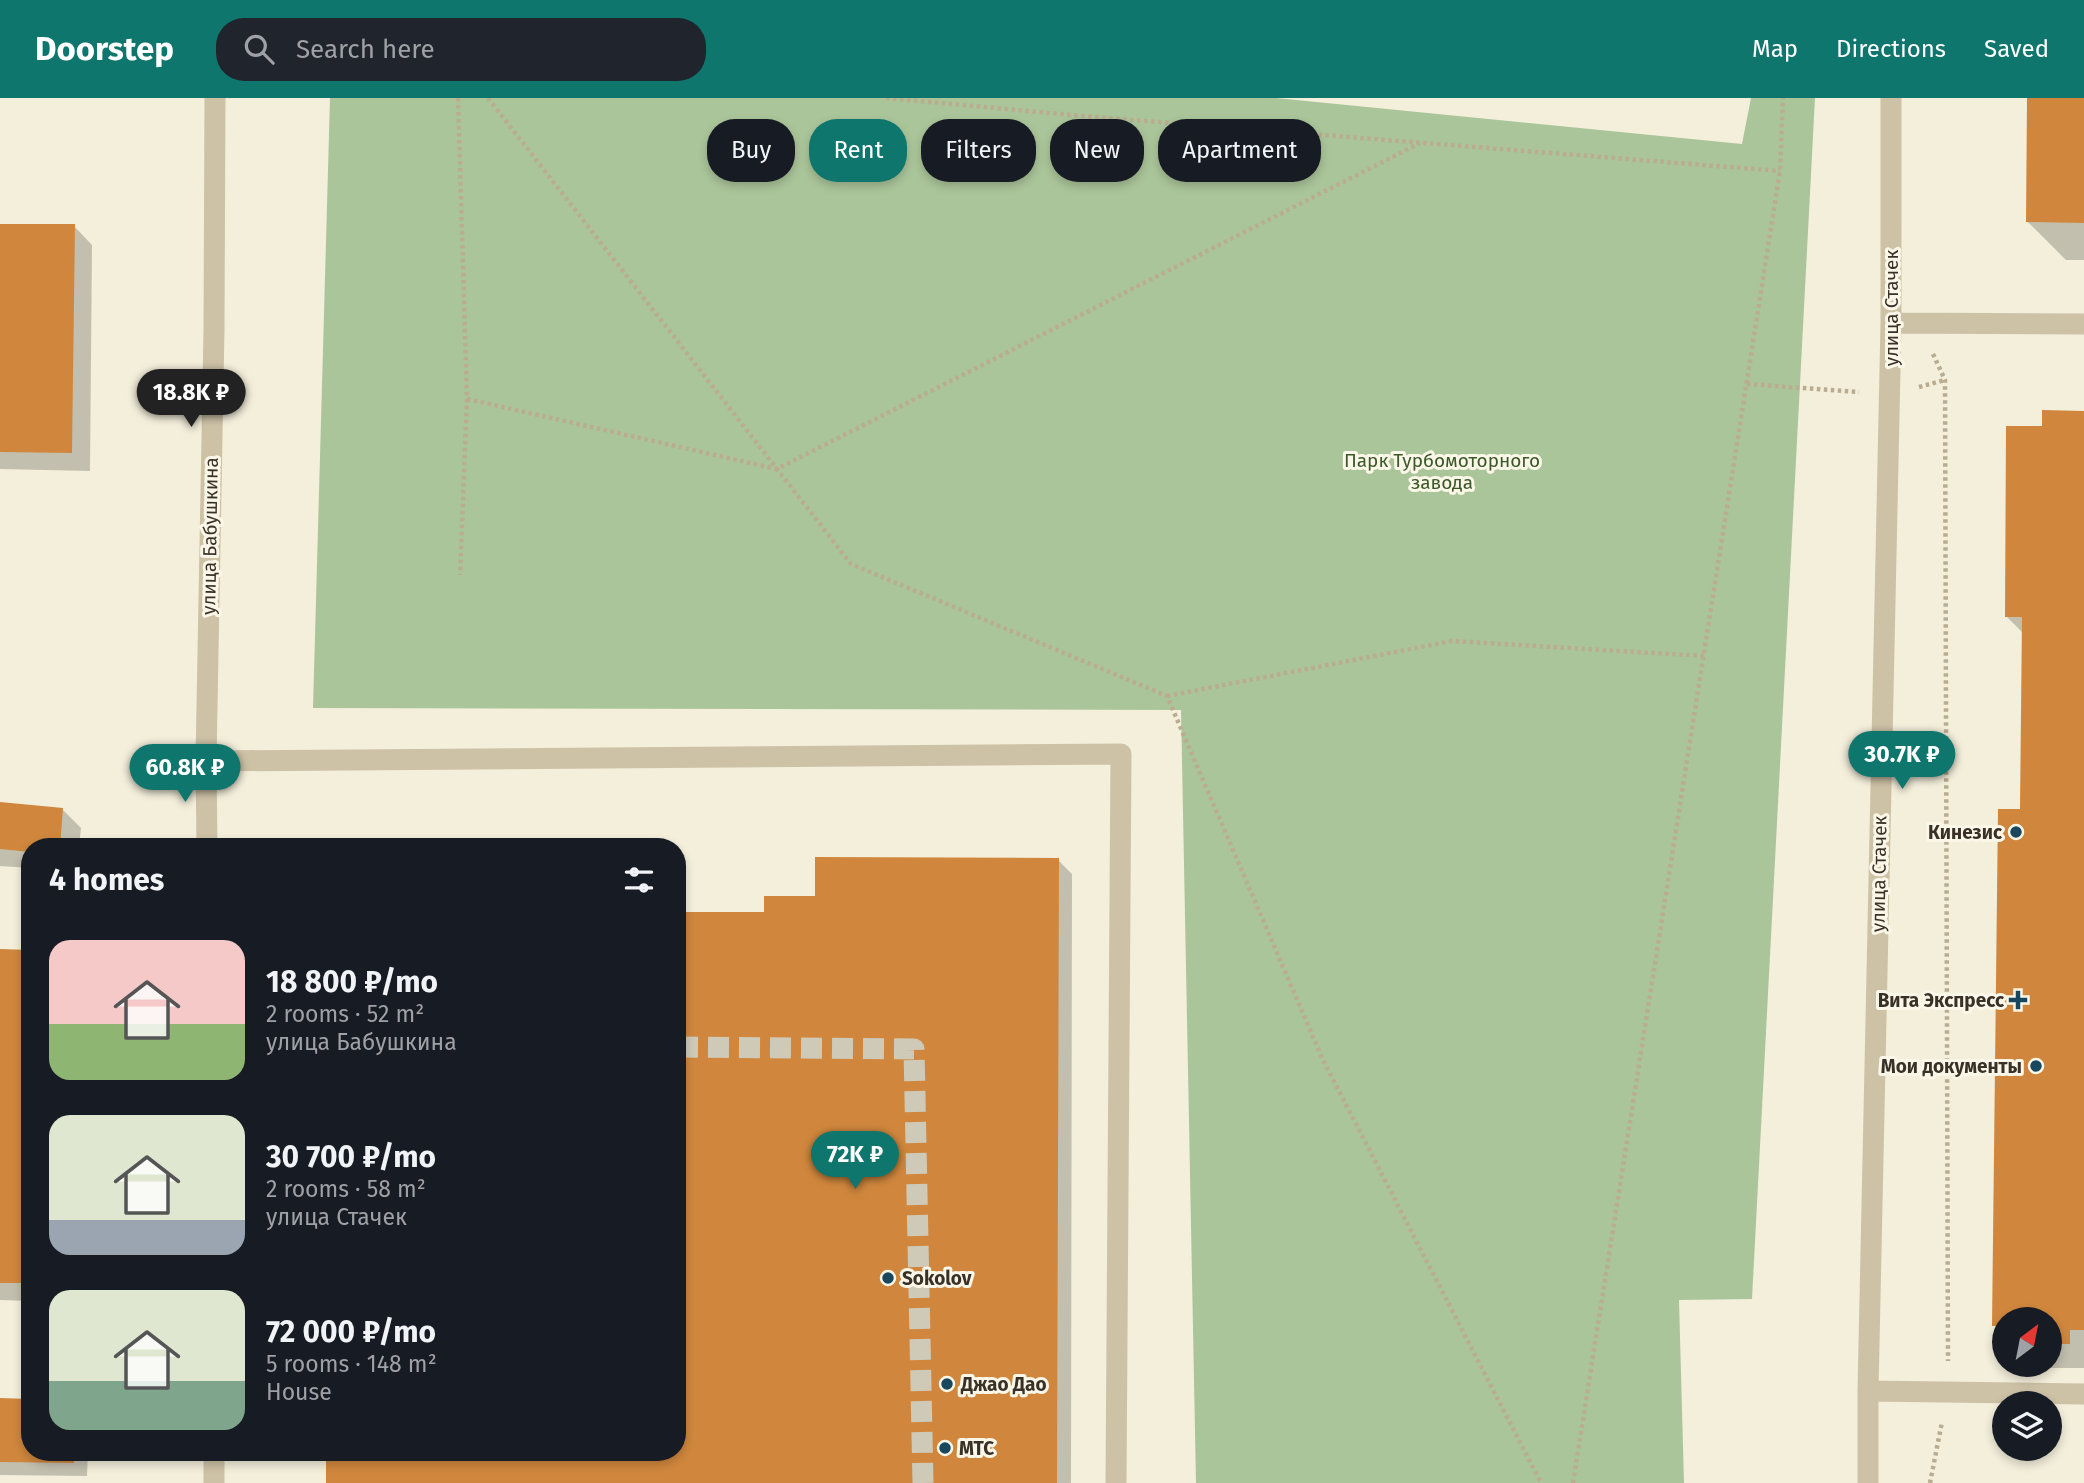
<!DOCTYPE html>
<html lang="en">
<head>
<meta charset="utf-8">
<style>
  :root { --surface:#171b24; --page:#20242c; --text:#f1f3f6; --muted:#9ea1a6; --accent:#0f766e }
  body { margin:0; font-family:"Fira Sans",sans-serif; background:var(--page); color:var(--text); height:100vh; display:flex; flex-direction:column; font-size:26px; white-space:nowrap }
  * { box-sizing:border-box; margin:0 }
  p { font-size:23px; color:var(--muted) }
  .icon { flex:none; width:38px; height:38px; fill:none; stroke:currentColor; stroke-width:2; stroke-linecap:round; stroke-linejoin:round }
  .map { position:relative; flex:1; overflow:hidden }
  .side { position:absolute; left:21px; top:740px; width:665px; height:623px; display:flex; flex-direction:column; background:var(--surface); border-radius:28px; box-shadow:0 4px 10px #0003 }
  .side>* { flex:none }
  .banner { position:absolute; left:707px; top:21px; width:665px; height:63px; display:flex; gap:14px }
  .needle { width:46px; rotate:32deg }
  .controls { position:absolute; left:1992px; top:1209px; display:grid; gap:14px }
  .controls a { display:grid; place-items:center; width:70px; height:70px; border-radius:50%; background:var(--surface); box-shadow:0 4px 10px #0003; font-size:35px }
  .price { position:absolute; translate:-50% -60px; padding:0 16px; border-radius:24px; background:var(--accent); color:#fff; font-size:23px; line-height:46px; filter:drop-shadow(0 2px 4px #0008) }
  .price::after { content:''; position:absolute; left:50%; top:42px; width:21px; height:16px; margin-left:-10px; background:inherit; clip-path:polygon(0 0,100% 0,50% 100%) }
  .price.active { background:#222; color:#fff }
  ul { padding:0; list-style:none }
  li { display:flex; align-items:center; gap:21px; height:175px; padding:0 28px }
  li span { display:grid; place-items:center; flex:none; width:196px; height:140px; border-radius:21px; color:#555 }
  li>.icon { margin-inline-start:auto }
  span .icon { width:84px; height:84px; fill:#fffc; stroke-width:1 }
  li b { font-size:30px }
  h2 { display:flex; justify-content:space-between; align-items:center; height:84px; padding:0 28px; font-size:30px }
  .chip { padding:0 24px; border-radius:28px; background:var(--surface); box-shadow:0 4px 10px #0003; font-size:24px; line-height:63px }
  .chip.active { background:var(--accent); color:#fff }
  header { display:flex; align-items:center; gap:42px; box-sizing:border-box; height:98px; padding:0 35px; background:var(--accent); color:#fff }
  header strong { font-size:33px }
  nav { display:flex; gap:38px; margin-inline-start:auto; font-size:24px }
  .search { width:490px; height:63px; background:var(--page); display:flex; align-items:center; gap:18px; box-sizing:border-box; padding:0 24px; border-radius:28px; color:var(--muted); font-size:26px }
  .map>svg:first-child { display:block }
  .green { fill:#abc59a }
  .shadow { fill:#0003 }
  .building { fill:#d0873d }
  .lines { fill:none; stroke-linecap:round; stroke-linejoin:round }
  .minor-tunnel { stroke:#cfc9b7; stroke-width:21; stroke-dasharray:21 10; stroke-linecap:butt }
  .path { stroke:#b9ac90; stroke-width:4.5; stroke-dasharray:3.5 3.5; stroke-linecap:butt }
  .minor { stroke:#cdc2a6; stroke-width:21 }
  .poi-dot { fill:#19485e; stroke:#fbf7e8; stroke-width:2.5 }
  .labels { text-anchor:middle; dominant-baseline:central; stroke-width:6; stroke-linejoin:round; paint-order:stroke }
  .street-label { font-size:19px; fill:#393127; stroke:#fbf7e8 }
  .park-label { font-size:19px; fill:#3b5929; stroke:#fbf7e8 }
  .poi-label { font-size:19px; font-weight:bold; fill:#393127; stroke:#fbf7e8; text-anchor:end }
</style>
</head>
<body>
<header>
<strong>Doorstep</strong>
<div class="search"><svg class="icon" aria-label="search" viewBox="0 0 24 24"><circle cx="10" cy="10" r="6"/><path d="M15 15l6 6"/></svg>Search here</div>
<nav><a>Map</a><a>Directions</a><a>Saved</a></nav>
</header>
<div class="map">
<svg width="2084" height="1385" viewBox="0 0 2084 1385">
  <rect width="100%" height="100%" fill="#f4efdb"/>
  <path class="green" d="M330,0H1276L1742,46L1751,0H1815L1752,1201L1679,1202L1684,1385H1196L1181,612L313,610Z"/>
  <path class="shadow" d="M2029,0H2084V162H2066L2028,124Z
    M0,127L74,128L92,147L90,373L0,371Z
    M2084,315V1270H2049L2046,1267H2049V1222H2004V1237L1994,1227L2022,713L2024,536L2006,518L2044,330Z
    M0,706L62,711L81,730L79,749H30V770L0,768Z
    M1058,762L1072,776L1071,1385H327L677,1354L766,816L817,800Z
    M0,853H30V1203L0,1202Z
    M0,1302L30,1354H88L87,1378L0,1377Z"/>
  <path class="building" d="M2027,0H2084V125L2026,124Z
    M0,126H75L72,355L0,354Z
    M2042,312L2084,313V1232H2070V1246H2049V1222H2004V1228H1992L1998,711H2020L2022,519H2005L2006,328H2042Z
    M0,704L63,710L60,749H30V754L0,751Z
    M815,759L1059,760L1057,1385H326V1354H677V814H764V798H815Z
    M0,851L30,852V1185H0Z
    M0,1300L30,1301V1354H74V1365L0,1364Z"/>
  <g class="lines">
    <path class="minor-tunnel" d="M677,949L914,951L923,1385"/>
    <path class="path" d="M458,0L467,301L460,477
      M488,0L851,466L1167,598L1323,962L1541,1385
      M886,0L1094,19L1780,73
      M1933,256L1945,282L1948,1263
      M1747,286L1859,294
      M1919,289L1945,282
      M467,301L777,371L1420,45
      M1167,598L1452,543L1704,558
      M1573,1385L1780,73L1783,0
      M1930,1385L1942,1324"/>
    <path class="minor" d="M1891,225L2084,226
      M206,663L1121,656L1116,1385
      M207,749L206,663L214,231L215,0
      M1868,1293L2084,1296
      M214,1354V1385
      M1868,1385V1293L1891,225V0"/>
  </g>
  <g class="poi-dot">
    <circle cx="2016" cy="734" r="7"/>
    <path d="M2014.5 891.5h7v7h7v7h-7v7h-7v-7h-7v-7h7z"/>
    <circle cx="2036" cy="968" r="7"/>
    <circle cx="888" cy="1180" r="7"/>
    <circle cx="947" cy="1286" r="7"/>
    <circle cx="945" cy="1350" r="7"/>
  </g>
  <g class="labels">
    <g class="street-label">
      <text transform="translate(1891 210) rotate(-90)">улица Стачек</text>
      <text transform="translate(210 438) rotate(-89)">улица Бабушкина</text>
      <text transform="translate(1879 776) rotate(-89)">улица Стачек</text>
    </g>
    <g class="park-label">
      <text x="1442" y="362">Парк Турбомоторного<tspan x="1442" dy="22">завода</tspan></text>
    </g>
    <g class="poi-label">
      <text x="2002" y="734">Кинезис</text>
      <text x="2004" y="902">Вита Экспресс</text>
      <text x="2022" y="968">Мои документы</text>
      <text x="902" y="1180" text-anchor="start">Sokolov</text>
      <text x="961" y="1286" text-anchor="start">Джао Дао</text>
      <text x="959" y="1350" text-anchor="start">МТС</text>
    </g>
  </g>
</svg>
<div class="controls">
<a><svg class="needle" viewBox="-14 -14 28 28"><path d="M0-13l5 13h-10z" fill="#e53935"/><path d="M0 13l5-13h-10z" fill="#9ea1a6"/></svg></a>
<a><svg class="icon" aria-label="layers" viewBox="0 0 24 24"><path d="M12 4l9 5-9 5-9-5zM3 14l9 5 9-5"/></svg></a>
</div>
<b class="price active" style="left:191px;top:331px">18.8K ₽</b>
<b class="price" style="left:1902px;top:693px">30.7K ₽</b>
<b class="price" style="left:185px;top:706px">60.8K ₽</b>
<b class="price" style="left:855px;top:1093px">72K ₽</b>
<div class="banner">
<a class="chip">Buy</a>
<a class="chip active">Rent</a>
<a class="chip">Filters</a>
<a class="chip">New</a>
<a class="chip">Apartment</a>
</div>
<section class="side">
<h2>4 homes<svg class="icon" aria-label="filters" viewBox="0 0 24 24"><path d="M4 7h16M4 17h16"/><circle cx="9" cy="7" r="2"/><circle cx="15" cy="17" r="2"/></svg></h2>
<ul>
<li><span style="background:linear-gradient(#f6c9c9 60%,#8fb573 0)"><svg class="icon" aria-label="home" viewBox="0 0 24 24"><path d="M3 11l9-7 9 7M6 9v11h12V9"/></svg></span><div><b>18 800 ₽/mo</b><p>2 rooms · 52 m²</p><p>улица Бабушкина</p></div></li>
<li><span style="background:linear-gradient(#dfe7d0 75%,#9aa5b1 0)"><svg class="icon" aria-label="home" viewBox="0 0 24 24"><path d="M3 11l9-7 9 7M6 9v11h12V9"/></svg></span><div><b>30 700 ₽/mo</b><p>2 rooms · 58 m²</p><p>улица Стачек</p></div></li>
<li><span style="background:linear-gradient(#dfe7d0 65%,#7fa58c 0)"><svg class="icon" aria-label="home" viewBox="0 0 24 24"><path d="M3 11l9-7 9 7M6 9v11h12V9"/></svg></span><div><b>72 000 ₽/mo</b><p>5 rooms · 148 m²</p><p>House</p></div></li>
</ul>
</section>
</div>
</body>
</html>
